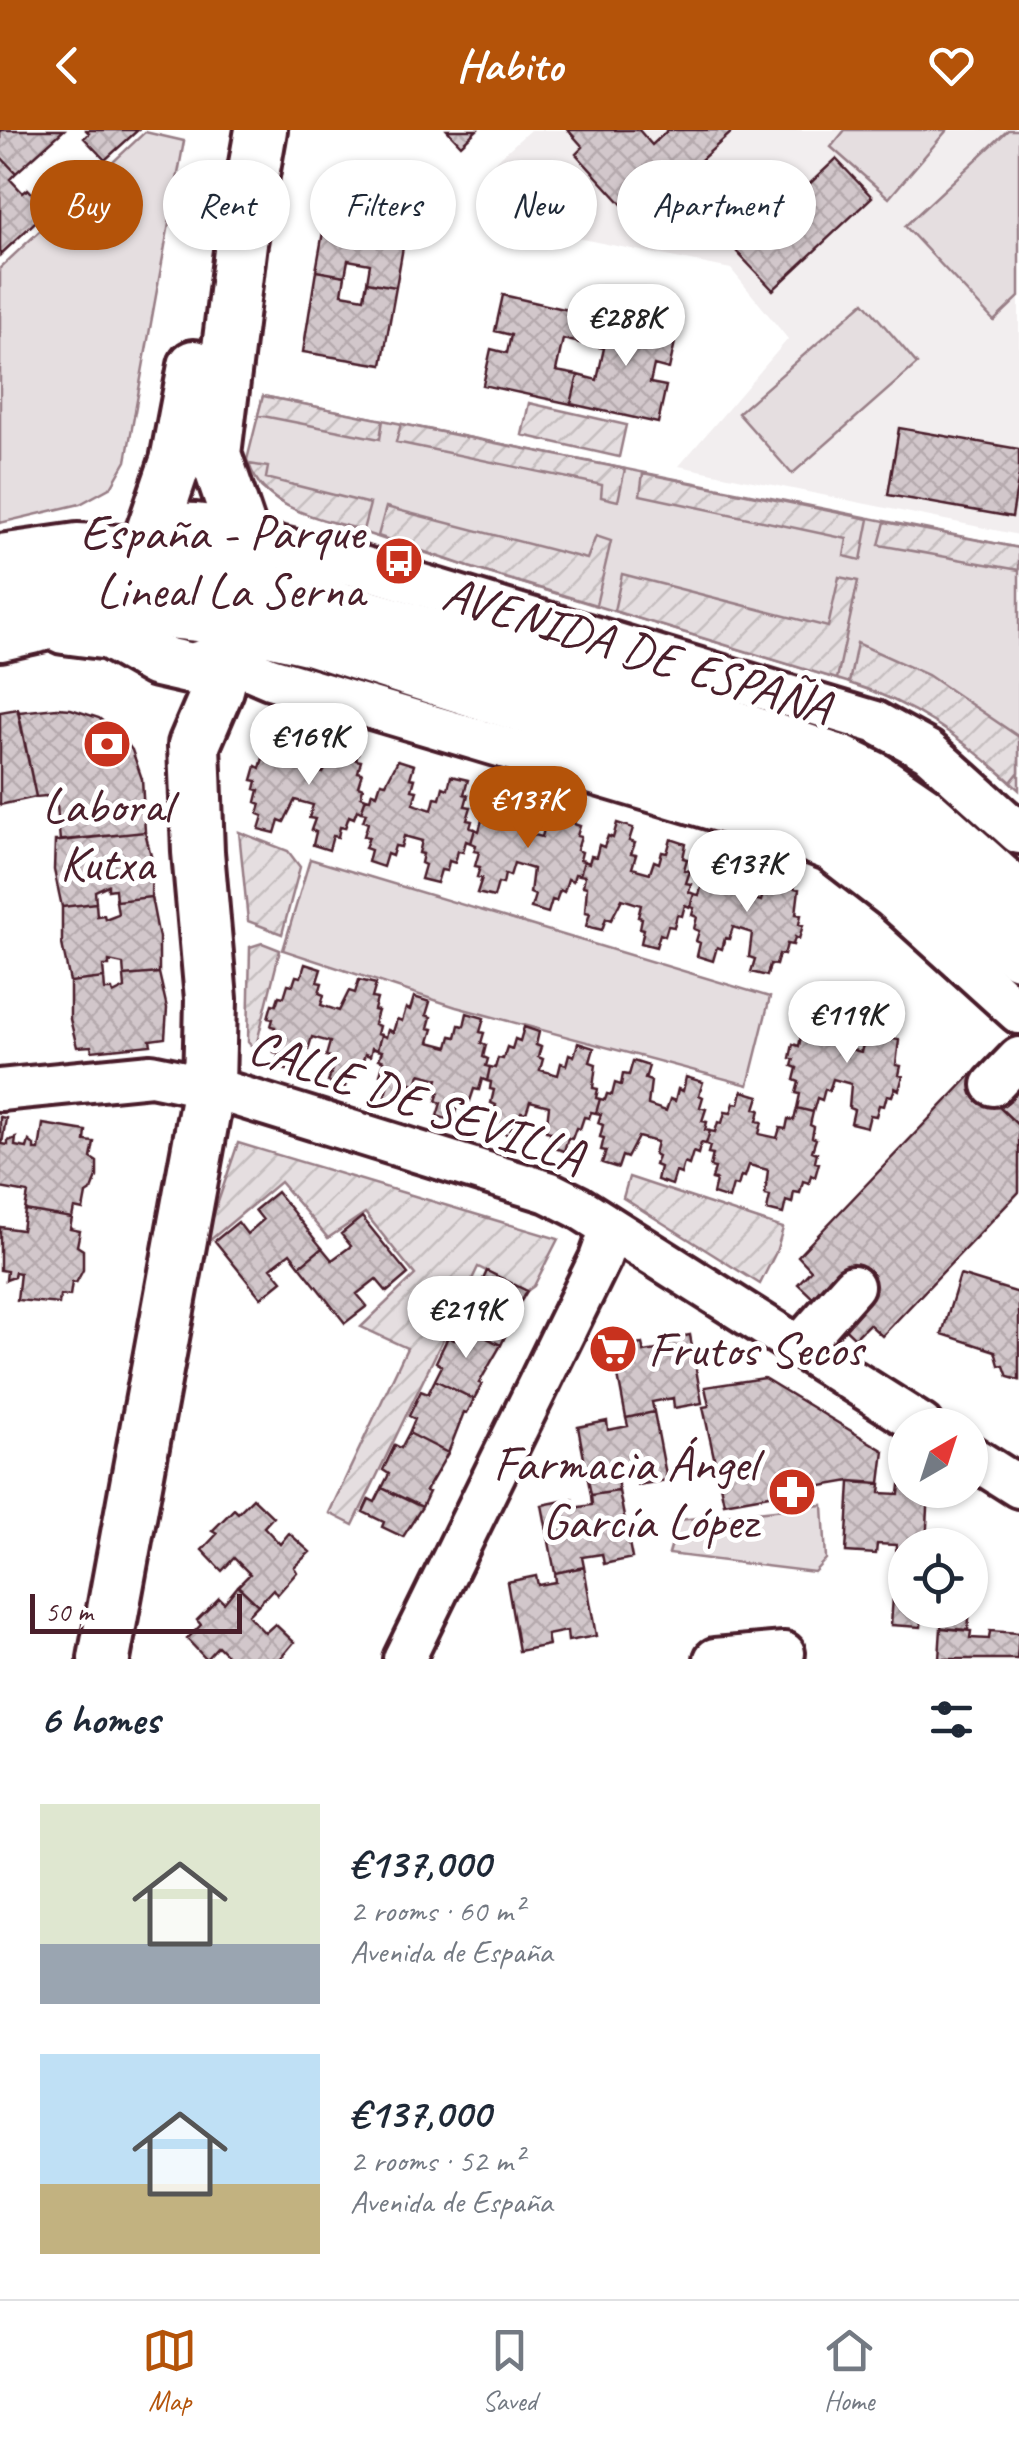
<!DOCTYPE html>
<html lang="en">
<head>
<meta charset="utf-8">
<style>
  :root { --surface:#fff; --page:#f2f2f3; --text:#1f2937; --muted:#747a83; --line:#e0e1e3; --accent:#b45309 }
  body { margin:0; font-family:Caveat,sans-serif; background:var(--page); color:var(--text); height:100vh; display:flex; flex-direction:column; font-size:38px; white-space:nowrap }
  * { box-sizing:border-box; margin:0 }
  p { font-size:32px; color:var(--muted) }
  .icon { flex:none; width:55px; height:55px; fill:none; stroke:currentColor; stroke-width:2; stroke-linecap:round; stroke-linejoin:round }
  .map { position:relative; height:1529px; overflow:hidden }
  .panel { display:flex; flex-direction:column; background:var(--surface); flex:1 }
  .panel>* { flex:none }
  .guide { position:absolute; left:30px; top:30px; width:960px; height:90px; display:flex; gap:20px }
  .needle { width:65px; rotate:39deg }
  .buttons { position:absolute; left:888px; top:1278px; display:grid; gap:20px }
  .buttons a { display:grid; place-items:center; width:100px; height:100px; border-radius:50%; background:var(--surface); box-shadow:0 2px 8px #0004; font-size:50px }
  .scale { position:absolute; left:30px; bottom:25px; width:212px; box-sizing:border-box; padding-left:10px; border:5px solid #4a1f2b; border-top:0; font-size:28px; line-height:35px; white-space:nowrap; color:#4a1f2b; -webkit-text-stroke:8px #fff; paint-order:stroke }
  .price { position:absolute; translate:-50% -85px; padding:0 22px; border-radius:35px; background:#fff; color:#222; font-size:32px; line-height:65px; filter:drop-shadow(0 2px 5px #0008) }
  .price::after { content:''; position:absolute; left:50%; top:60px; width:30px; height:22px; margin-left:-15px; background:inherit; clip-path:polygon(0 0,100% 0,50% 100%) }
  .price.on { background:var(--accent); color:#fff }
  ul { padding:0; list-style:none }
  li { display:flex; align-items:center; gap:30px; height:250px; padding:0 40px }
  li span { display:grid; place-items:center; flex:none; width:280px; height:200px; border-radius:0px; color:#555 }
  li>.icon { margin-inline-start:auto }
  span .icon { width:120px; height:120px; fill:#fffc; stroke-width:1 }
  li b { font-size:42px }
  h2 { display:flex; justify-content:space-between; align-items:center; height:120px; padding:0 40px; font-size:42px }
  .chip { padding:0 35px; border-radius:45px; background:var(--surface); box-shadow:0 2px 8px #0004; font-size:35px; line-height:90px }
  .chip.on { background:var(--accent); color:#fff }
  header { display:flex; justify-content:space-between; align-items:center; height:130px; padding:0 40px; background:var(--accent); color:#fff; font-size:45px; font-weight:700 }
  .tab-bar { display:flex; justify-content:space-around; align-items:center; height:140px; border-top:2px solid var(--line); background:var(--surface); font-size:28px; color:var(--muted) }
  .tab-bar a { display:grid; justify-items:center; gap:5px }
  .tab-bar .on { color:var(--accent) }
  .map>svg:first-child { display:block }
  .built { fill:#f2eeef }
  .park { fill:#e5dee0; stroke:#987e86; stroke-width:2.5 }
  .garden { fill:url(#garden-furrows); stroke:#987e86; stroke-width:2.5 }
  .building { fill:url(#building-cross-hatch); stroke:#4a1f2b; stroke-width:2.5 }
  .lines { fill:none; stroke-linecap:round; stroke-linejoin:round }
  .minor-casing { stroke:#4a1f2b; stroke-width:48 }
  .major-casing { stroke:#4a1f2b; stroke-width:58 }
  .minor { stroke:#fff; stroke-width:40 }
  .major { stroke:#fff; stroke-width:50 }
  .labels { text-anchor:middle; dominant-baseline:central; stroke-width:10; stroke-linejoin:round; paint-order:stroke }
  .poi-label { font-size:50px; fill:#4a1f2b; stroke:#fff; text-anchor:end }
  .street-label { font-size:50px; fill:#4a1f2b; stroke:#fff }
</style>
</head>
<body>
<header><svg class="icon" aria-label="back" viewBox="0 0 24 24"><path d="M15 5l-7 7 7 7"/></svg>Habito<svg class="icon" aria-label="heart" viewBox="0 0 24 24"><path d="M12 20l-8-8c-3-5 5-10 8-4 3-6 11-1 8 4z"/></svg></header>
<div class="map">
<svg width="1019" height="1529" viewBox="0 0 1019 1529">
  <defs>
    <pattern id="garden-furrows" width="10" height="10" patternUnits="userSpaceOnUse" patternTransform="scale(2.5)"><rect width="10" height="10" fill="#e5dee0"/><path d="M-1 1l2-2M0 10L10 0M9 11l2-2" fill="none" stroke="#c6bec0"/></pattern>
    <pattern id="building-cross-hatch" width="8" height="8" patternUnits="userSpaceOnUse" patternTransform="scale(2.5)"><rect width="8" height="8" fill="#d2c7cb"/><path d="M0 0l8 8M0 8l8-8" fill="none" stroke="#b6aaae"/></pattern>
  </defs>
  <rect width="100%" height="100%" fill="#fff"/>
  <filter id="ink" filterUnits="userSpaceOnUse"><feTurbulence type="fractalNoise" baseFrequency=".01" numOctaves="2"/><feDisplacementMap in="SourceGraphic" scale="20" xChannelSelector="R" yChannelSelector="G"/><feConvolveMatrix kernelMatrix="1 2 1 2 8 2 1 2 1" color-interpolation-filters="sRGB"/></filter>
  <g filter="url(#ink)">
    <path class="built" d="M530,0H1019V405L679,336L788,209L731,139L532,99L485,41Z"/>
    <path class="park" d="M845,0H947L889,68L831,17Z
      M1008,0H1019V167L994,191L905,96Z
      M145,2L184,11L126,331L111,357L80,374L0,393V138Z
      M864,172L917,234L792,344L738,283Z
      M263,266L1019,418V660L960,607L886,564L469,437L301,382L278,371L261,357L247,330Z
      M310,729L770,867L748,955L456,877L283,820Z
      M823,1375L826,1429L814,1442L669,1424L679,1390Z"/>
    <path class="garden" d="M263,266L383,290L380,309L258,285Z
      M529,273L626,295L619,327L522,305Z
      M401,294L625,339L618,371L601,367L602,355L396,312Z
      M249,334L268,337L266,348L370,374L363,400C322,389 264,380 249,334Z
      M643,343L869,389L861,430L844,426L847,409L640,365Z
      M386,377L587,429L596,406L611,411L596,475L469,437L378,406Z
      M885,392L1019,418V440L879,415Z
      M622,444L828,497L839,447L858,451L837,549L614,481Z
      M857,513L928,545L1019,607V642L1011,652C961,608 914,573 849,553Z
      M239,702L288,721L300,737L282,804L248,791Z
      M262,813L280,820L255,920L248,912L250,817Z
      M238,1013L558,1109L534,1156L527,1161L478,1137L353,1395L329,1383L407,1218L361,1197L415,1145L365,1083L328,1108L280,1052L203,1116Z
      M629,1047L783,1098L776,1122L760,1154L623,1068Z"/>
    <path class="building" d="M0,0H64L16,43L0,26Z
      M86,0H138L105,30L84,8L89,3Z
      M447,0H477L461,15Z
      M568,0H639L652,15L668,0H734L657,70L650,63L629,82L576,24L583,17Z
      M0,26L16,43L10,49L23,63L28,59L48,80L0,125Z
      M836,29L872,67L773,160L737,122Z
      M330,63L361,68L358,79L377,82L379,72L410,77L396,157L367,152L370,134L348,130L345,146L316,141Z
      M316,141L345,146L342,164L364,168L367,152L396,157L382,235L303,222Z
      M503,165L590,185L584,214L563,209L556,241L578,245L571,274L483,255L491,219L507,223L511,205L495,201Z
      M590,185L677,203L669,239L654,235L650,253L666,256L658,293L571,274L578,245L597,250L604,218L584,214Z
      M899,298L1019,319V345L1012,387L888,365Z
      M57,578L71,579L99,588L123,608L132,620L142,649L145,702L60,711L57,676L46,666L36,667L18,582Z
      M18,579L36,667L0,675V582Z
      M289,596L305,601L301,614L306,616L303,626L308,627L305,638L323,643L334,624L339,625L343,612L360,617L356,630L361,631L358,642L362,643L358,656L363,658L361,666L366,668L361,682L357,680L354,688L349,686L345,698L340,697L338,707L333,706L329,720L313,715L316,702L311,700L315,689L309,688L313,675L295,670L284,692L279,690L275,703L259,699L263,686L258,684L261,674L256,672L259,660L255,659L257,651L252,650L256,636L260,638L263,628L269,630L272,616L277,618L280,608L285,609Z
      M398,630L414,635L410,648L415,649L412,660L417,661L413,674L432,680L435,668L440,669L443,657L448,659L451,646L468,650L464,664L468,665L465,676L471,677L467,690L472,691L470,698L475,699L471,713L466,711L463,722L458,721L455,733L449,731L447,741L441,740L437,753L421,749L425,735L421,733L423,724L419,723L422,711L404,706L401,717L395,716L392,726L387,724L383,737L368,732L371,720L365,718L369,707L364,706L368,693L363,691L366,683L361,682L366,668L370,669L372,662L377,664L381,652L386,653Z
      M508,660L524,665L520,678L525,679L523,702L542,707L545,695L550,697L553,687L558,688L562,676L578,680L574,694L580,696L577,706L581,707L577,720L582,722L580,730L584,731L580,745L575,744L573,751L568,749L564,762L560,760L556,771L552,770L548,783L531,778L535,765L530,763L533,739L514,733L510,746L505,744L503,754L498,753L494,767L477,763L482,748L477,747L480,737L475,736L479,722L474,721L476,715L471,713L475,699L479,701L482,690L487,691L491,679L496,681L499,672L504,673Z
      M617,693L633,698L629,711L635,713L631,724L636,725L632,738L650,743L654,731L659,733L662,722L667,723L671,709L686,714L683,728L687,729L684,740L690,741L686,753L691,754L689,762L694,764L690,777L685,775L682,786L677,785L674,797L668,796L665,806L660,804L656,817L641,813L644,799L640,798L642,788L638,787L641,775L622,769L611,790L606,788L602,800L586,796L590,783L585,782L587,757L583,756L585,746L580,745L584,731L589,733L591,726L596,727L599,715L604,717L608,706L613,708Z
      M145,702L152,730L151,767L116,771L115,759L108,760V755L95,761L96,773L62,777L54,740L55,711Z
      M727,724L743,728L739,741L744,742L741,753L746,755L743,766L761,771L764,760L770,762L772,751L778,752L781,740L797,745L794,758L799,759L796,784L801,785L799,794L803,795L799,809L795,807L793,815L787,814L784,825L779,824L776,835L770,834L767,846L751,842L755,829L749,827L752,803L733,797L729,809L725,808L722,819L717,817L713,831L697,826L700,813L696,811L699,801L694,799L697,787L692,785L694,778L690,777L694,764L699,765L702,754L706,756L710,744L715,745L718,735L723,736Z
      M151,767L159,808V843L124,846L123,834L109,831V836H103L104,848L70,852L62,814V777L96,773L97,786L104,785L105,789L118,784L116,771Z
      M305,834L321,839L317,852L322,853L319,863L324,865L321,875L339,881L349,861L355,863L359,850L376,854L372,868L377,869L374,880L378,881L374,894L379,896L377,904L381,905L377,920L372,918L370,926L365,924L361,936L357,935L353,945L349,943L345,957L328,952L332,940L327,938L330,927L326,926L330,912L312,907L308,920L303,918L300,929L295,928L291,941L275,937L279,923L274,922L277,911L272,910L275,897L271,896L273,889L268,888L272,874L276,875L279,866L284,867L288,854L293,855L296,846L301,847Z
      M159,843L167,878L165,908L150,910L151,915L92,921L91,916L77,917L70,889V852L104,848L105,860H112L113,864L125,858L124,846Z
      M414,867L430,872L426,885L431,887L428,898L433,899L429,912L448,917L451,906L456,907L459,895L464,896L467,883L484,888L480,902L484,903L481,913L486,915L483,927L488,929L486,936L490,937L487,951L482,949L479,960L474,959L470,971L465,969L462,979L457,977L453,991L437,986L441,973L436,971L439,962L435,960L438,949L420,944L417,955L411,953L408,964L403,962L399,975L384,970L387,957L381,956L385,945L380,944L384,931L379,929L382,921L377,920L381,905L386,907L388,900L393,902L397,889L402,891L406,878L410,880Z
      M826,875L843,879L839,892L844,894L841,904L846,906L843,917L861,922L864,911L870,913L872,902L878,903L881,891L897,896L893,909L899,910L896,935L901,936L899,945L903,946L899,960L895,958L892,966L887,965L884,976L879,975L876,986L870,985L867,997L851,993L854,980L849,978L851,954L833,949L829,961L825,959L822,970L817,968L813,982L797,978L800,964L796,963L799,952L794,950L797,938L792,936L794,929L790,928L793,914L799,916L801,906L806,907L810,895L815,896L818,886L823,888Z
      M524,897L539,902L536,915L541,917L538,927L543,929L540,940L558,945L561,933L566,935L569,924L574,926L578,913L594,918L590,932L596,934L593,958L598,959L596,968L600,969L596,983L591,982L589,988L584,987L580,999L576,998L572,1009L568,1008L564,1021L547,1016L551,1002L546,1001L549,976L530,971L526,983L521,982L518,992L514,990L509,1005L493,1000L498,986L493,984L496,975L491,973L494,960L490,959L491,952L487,951L490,937L495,938L498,928L503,929L507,917L512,919L515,909L520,911Z
      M633,931L649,936L645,949L651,951L648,975L666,981L670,969L675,971L678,959L683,961L686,947L703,952L699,965L703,967L700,977L706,979L702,991L707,992L705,1000L710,1001L706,1014L701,1013L698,1024L693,1022L689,1035L684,1033L681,1044L676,1042L672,1055L657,1050L660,1037L655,1035L658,1026L654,1024L657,1012L638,1007L627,1028L622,1026L618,1038L602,1033L606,1021L601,1020L604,1008L600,1007L603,995L598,993L601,984L596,983L600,969L605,970L607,964L612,965L615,953L621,955L623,944L629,945Z
      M971,945L979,952L976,955L1019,996V1062L882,1206L869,1194L855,1208L798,1154L811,1140L798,1126Z
      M1019,949V996L996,974Z
      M742,961L759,966L755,979L760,980L757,991L762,992L759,1004L777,1008L780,998L786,999L788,989L794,990L797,978L813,982L810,995L814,997L812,1007L816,1009L812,1021L817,1023L815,1032L819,1033L815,1047L811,1045L809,1053L803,1051L800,1063L794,1062L792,1073L786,1071L783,1084L767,1080L770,1066L765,1065L768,1040L749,1035L745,1047L741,1046L738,1056L733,1055L729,1069L713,1064L716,1050L712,1049L715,1038L710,1037L713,1024L708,1023L710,1016L706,1014L710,1001L715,1002L718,992L722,993L725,982L731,983L734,973L739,974Z
      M0,987L6,988L2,1014L8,1015V1011L16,1008L15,1016L27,1018L29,1011L34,1015V1020H39L43,994L86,1001L85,1011L94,1012L91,1028L97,1032V1047L92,1060L86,1064L83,1080L74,1078L72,1088L25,1080L28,1063L0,1058Z
      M277,1062L322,1118L300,1136L290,1123L271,1138L282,1151L261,1168L215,1111L238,1092L247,1104L263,1090L255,1080Z
      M25,1080L72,1088L70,1099L80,1101L77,1116L83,1120V1140L76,1153L72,1152L70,1166L60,1165L59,1174L17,1170L20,1143L15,1142L14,1147L6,1150L7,1141L0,1140V1097L22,1100Z
      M362,1087L408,1144L387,1162L376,1149L357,1164L367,1176L345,1193L300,1136L322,1118L332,1130L351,1116L341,1104Z
      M487,1141L527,1161L505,1198L508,1200L501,1215L461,1195L468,1181L462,1178L475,1153L480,1156Z
      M960,1145L1019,1163V1250L1008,1247L1004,1236L999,1235L995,1221L942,1204Z
      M461,1195L501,1215L479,1253L482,1254L474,1269L435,1250L442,1236L436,1232L448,1207L454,1210Z
      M690,1205L702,1273L674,1278L673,1268L652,1272L654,1282L626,1288L613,1219L642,1214L644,1222L663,1219L662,1210Z
      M764,1248L884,1321L880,1353L850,1351L724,1373L703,1277L709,1276L705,1257Z
      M435,1250L474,1269L467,1283L464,1282L448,1323L409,1303L415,1289L409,1286L421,1261L428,1264Z
      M654,1282L667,1350L638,1355L637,1346L617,1349L619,1361L591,1365L578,1297L607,1291L608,1300L628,1296L626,1288Z
      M409,1303L448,1323L426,1361L429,1362L422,1377L382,1358L389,1344L383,1340L395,1315L401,1318Z
      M850,1352L881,1354L880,1363L899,1364L900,1355L905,1356V1360H929L926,1415H905V1426L896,1425V1415L877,1414L876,1424L846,1422Z
      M382,1358L422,1377L403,1407L382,1397L384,1392L363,1382L369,1369L375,1372Z
      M619,1361L632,1428L604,1434L602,1424L582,1427L584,1437L555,1443L542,1375L572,1369L573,1378L592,1375L591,1365Z
      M253,1368L273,1387L264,1397L280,1414L289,1403L310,1422L294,1437L297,1442L277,1465L273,1459L258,1475L238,1456L250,1444L234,1428L222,1441L202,1420L217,1404L212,1401L234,1379L238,1383Z
      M896,1425L905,1426V1480H970L968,1500L941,1498L942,1488L922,1487L921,1497L891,1495Z
      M584,1437L596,1506L568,1511L567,1501L547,1505L549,1515L519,1521L507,1452L536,1446L538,1455L556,1452L555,1443Z
      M238,1456L258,1475L248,1485L265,1503L275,1494L294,1512L280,1529H231L218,1516L206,1529L187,1509L201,1495L197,1490L219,1468L224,1473Z
      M941,1498L971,1501L970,1508L989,1509L990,1501L1019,1503L1017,1529H939Z"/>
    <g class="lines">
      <g class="minor-casing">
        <path id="minor" d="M245,409L362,437L875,592L928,621L1019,703
          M0,425L77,414L139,417
          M226,529L270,548L766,695L830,720L892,768L1019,883
          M993,955L1019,928
          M0,960L151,945L209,957L548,1062L578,1077L922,1295
          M799,1217L853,1156
          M970,1326L1019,1357
          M404,1529L600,1129L611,1098
          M715,1529L784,1523"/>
      </g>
      <g class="major-casing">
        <path id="major" d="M150,407L176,331L194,236
          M132,426C162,384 204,400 245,409
          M252,433L215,324L241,113L261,0
          M0,462L124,437L159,440L304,467L639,565L840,631L875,648L923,681L1019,767
          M64,498L110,504L157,531L192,539L226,529L246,511
          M0,505L119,478L216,488L312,510L830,674L865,691L1019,823
          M104,1529L209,957L211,869L198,722L194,615L218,559L226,529"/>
      </g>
      <use href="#minor" class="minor"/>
      <use href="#major" class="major"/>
    </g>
  </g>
  <defs>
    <g id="bus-disc" transform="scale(2.5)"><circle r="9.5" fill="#c8321e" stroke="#fff"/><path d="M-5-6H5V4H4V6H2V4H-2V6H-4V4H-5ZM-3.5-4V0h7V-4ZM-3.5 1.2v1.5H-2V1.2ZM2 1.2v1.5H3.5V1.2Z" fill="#fff"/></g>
    <g id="bank-disc" transform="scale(2.5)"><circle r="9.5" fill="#c8321e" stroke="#fff"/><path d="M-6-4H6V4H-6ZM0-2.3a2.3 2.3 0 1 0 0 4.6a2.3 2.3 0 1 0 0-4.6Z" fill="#fff"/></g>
    <g id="supermarket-disc" transform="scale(2.5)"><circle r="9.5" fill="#c8321e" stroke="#fff"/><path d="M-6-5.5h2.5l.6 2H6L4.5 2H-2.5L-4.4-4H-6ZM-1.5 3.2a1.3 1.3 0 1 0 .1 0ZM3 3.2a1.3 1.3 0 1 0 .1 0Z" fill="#fff"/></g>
    <g id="pharmacy-disc" transform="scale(2.5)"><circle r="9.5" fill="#c8321e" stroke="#fff"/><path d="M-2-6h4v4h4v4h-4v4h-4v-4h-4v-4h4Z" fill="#fff"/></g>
  </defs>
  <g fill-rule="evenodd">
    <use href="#bus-disc" x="399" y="431"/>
    <use href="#bank-disc" x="107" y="614"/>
    <use href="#supermarket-disc" x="613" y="1219"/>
    <use href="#pharmacy-disc" x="792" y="1362"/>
  </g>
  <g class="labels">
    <g class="poi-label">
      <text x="364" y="402">España - Parque<tspan x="364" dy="58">Lineal La Serna</tspan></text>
      <text x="107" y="675" text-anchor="middle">Laboral<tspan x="107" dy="58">Kutxa</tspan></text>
      <text x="648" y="1219" text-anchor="start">Frutos Secos</text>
      <text x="757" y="1333">Farmacia Ángel<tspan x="757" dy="58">García López</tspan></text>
    </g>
    <g class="street-label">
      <text transform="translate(637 520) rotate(17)">AVENIDA DE ESPAÑA</text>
      <text transform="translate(417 971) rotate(19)">CALLE DE SEVILLA</text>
    </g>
  </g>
</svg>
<div class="buttons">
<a><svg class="needle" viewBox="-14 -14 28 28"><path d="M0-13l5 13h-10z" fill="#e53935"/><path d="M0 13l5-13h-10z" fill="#747a83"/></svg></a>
<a><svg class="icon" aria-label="locate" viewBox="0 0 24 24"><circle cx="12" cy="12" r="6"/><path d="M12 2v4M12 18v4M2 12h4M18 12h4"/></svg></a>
</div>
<div class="scale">50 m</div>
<b class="price" style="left:626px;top:239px">€288K</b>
<b class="price" style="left:309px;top:658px">€169K</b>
<b class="price on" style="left:528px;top:721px">€137K</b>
<b class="price" style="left:747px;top:785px">€137K</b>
<b class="price" style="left:847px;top:936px">€119K</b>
<b class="price" style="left:466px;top:1231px">€219K</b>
<div class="guide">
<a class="chip on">Buy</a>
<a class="chip">Rent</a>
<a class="chip">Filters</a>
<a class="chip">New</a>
<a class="chip">Apartment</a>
</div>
</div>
<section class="panel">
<h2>6 homes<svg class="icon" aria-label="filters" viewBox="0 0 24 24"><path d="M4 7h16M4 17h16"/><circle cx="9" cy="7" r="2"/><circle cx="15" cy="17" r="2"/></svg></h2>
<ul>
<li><span style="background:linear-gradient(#dfe7d0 70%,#9aa5b1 0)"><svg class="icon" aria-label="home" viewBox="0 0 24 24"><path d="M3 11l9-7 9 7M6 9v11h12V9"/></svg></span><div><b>€137,000</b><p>2 rooms · 60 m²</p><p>Avenida de España</p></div></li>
<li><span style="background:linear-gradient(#bfe0f5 65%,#c2b280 0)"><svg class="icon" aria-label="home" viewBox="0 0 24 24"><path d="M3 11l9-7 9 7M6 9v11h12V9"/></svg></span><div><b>€137,000</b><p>2 rooms · 52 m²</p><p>Avenida de España</p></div></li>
</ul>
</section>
<nav class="tab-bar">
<a class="on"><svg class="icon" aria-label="map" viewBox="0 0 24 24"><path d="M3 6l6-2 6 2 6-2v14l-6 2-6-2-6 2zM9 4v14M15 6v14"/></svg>Map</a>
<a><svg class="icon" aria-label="saved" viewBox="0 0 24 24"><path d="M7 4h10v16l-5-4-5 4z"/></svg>Saved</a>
<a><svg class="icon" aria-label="home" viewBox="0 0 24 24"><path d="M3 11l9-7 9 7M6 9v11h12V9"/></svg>Home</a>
</nav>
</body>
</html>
